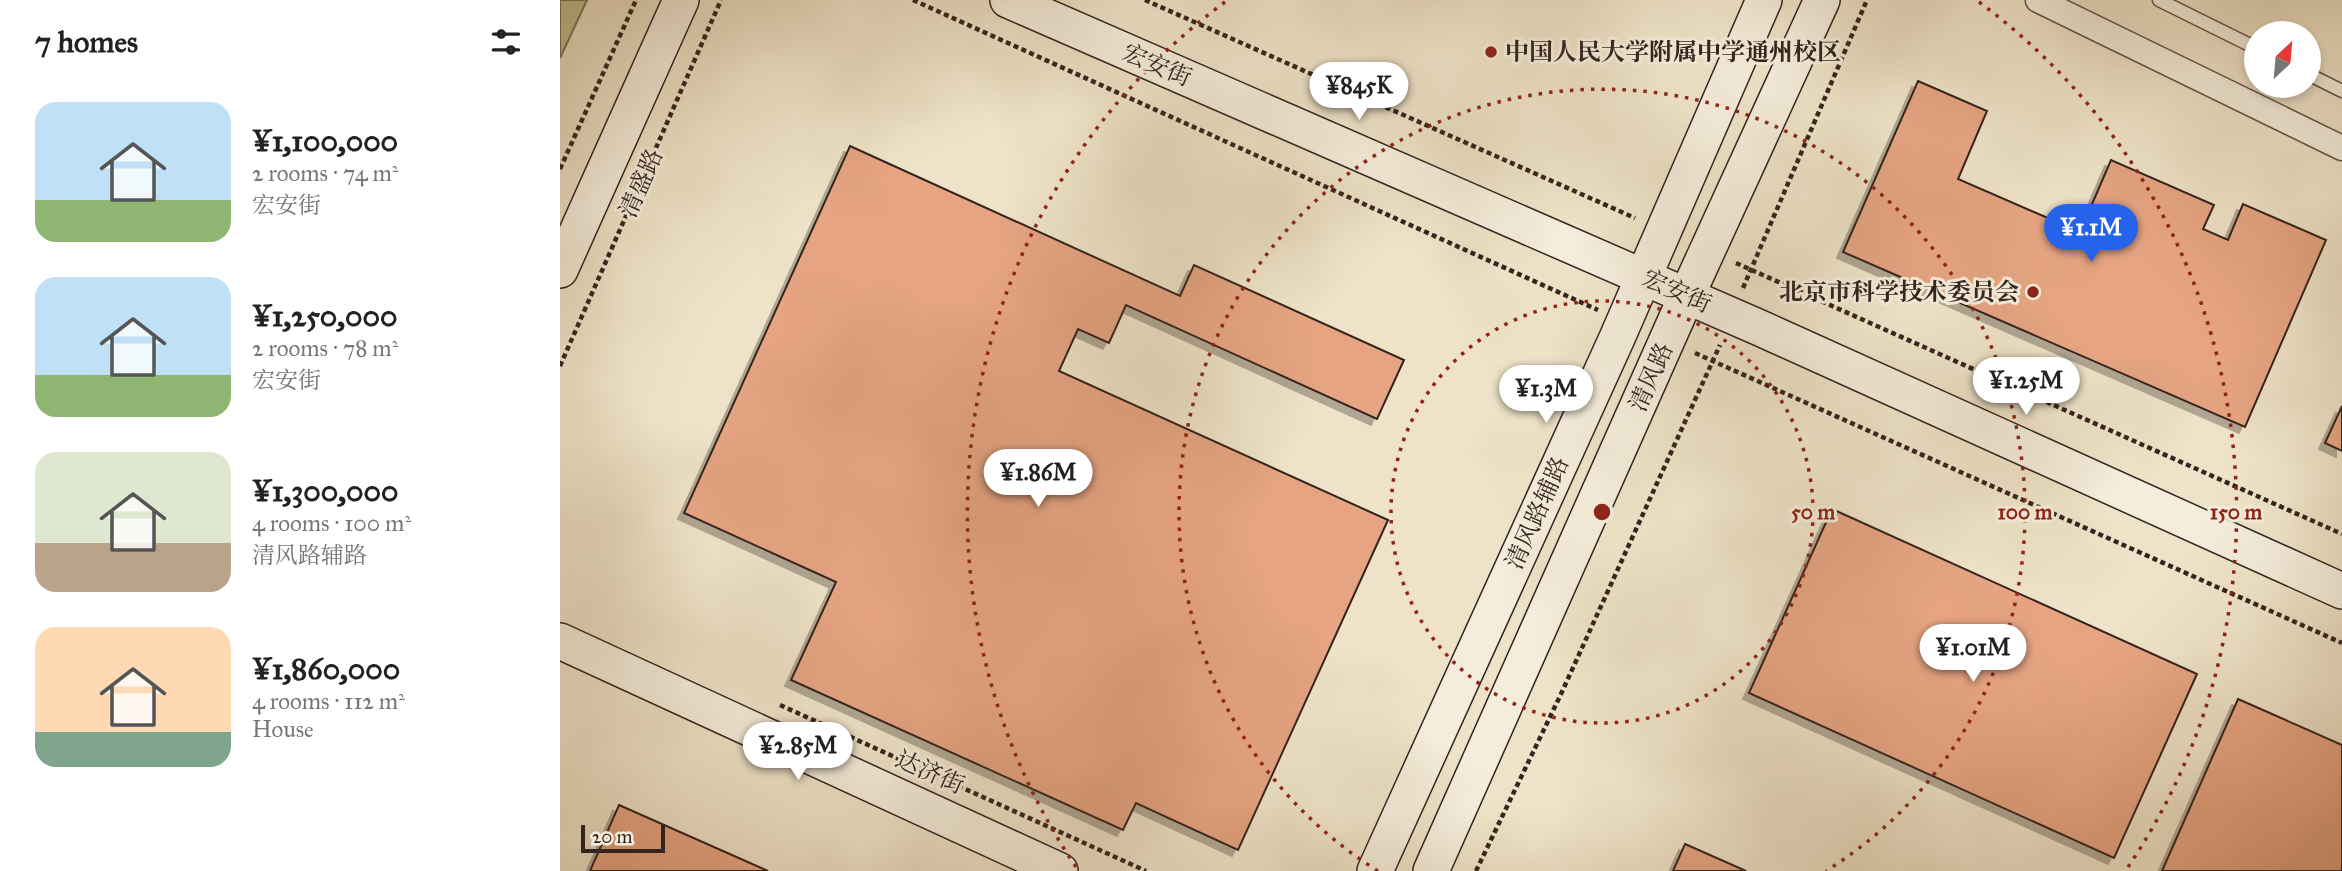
<!DOCTYPE html>
<html lang="en">
<head>
<meta charset="utf-8">
<style>
  :root { --surface:#fff; --page:#f2f2f2; --text:#222; --muted:#767676; --accent:#2563eb }
  body { margin:0; font-family:"IM FELL Great Primer","Noto Serif SC",serif; background:var(--page); color:var(--text); height:100vh; display:flex; flex-direction:column; font-size:26px; white-space:nowrap }
  * { box-sizing:border-box; margin:0 }
  p { font-size:23px; color:var(--muted) }
  .icon { flex:none; width:38px; height:38px; fill:none; stroke:currentColor; stroke-width:2; stroke-linecap:round; stroke-linejoin:round }
  .map { position:relative; flex:1; overflow:hidden }
  .sheet { display:flex; flex-direction:column; background:var(--surface); width:560px }
  .sheet>* { flex:none }
  .needle { width:46px; rotate:26deg }
  .buttons { position:absolute; left:1684px; top:21px; display:grid; gap:14px }
  .buttons a { display:grid; place-items:center; width:77px; height:77px; border-radius:50%; background:var(--surface); box-shadow:0 4px 10px #0003; font-size:35px }
  .scale { position:absolute; left:21px; bottom:18px; width:84px; box-sizing:border-box; padding-left:7px; border:4px solid #34241f; border-top:0; font-size:19px; line-height:24px; white-space:nowrap; color:#34241f; -webkit-text-stroke:5px #f4eddb; paint-order:stroke }
  .price { position:absolute; translate:-50% -60px; padding:0 16px; border-radius:24px; background:#fff; color:#222; font-size:23px; line-height:46px; filter:drop-shadow(0 2px 4px #0008) }
  .price::after { content:''; position:absolute; left:50%; top:42px; width:21px; height:16px; margin-left:-10px; background:inherit; clip-path:polygon(0 0,100% 0,50% 100%) }
  .price.on { background:var(--accent); color:#fff }
  ul { padding:0; list-style:none }
  li { display:flex; align-items:center; gap:21px; height:175px; padding:0 35px }
  li span { display:grid; place-items:center; flex:none; width:196px; height:140px; border-radius:21px; color:#555 }
  li>.icon { margin-inline-start:auto }
  span .icon { width:84px; height:84px; fill:#fffc; stroke-width:1 }
  li b { font-size:30px }
  h2 { display:flex; justify-content:space-between; align-items:center; height:84px; padding:0 35px; font-size:30px }
  main { display:flex; flex:1; min-height:0 }
  .map>svg:first-child { display:block }
  .green { fill:#c1c190; stroke:#7a7258; stroke-width:2 }
  .building { fill:#e6a482; stroke:#34241f; stroke-width:2; filter:url(#shadow) }
  .lines { fill:none; stroke-linecap:round; stroke-linejoin:round }
  .lane-casing { stroke:#625449; stroke-width:15 }
  .street-casing { stroke:#625449; stroke-width:27 }
  .secondary-casing { stroke:#34241f; stroke-width:38 }
  .path { stroke:#34241f; stroke-width:4.5; stroke-dasharray:5 3.5; stroke-linecap:butt }
  .lane { stroke:#f4eddb; stroke-width:12 }
  .street { stroke:#f4eddb; stroke-width:24 }
  .secondary { stroke:#f4eddb; stroke-width:35 }
  .ring { fill:none; stroke:#8f2418; stroke-width:3.5; stroke-dasharray:3.5 7 }
  .poi-dot { fill:#8f2418; stroke:#f4eddb; stroke-width:2.5 }
  .labels { text-anchor:middle; dominant-baseline:central; stroke-width:6; stroke-linejoin:round; paint-order:stroke }
  .poi-label { font-size:24px; font-weight:bold; fill:#34241f; stroke:#f4eddb; text-anchor:start }
  .street-label { font-size:24px; fill:#34241f; stroke:#f4eddb }
  .centre { fill:#8f2418; stroke:#f4eddb; stroke-width:3.5 }
  .ring-label { font-size:21px; text-anchor:middle; font-weight:bold; fill:#8f2418; stroke:#f4eddb; stroke-width:6; stroke-linejoin:round; paint-order:stroke }
</style>
</head>
<body>
<main>
<section class="sheet">
<h2>7 homes<svg class="icon" aria-label="filters" viewBox="0 0 24 24"><path d="M4 7h16M4 17h16"/><circle cx="9" cy="7" r="2"/><circle cx="15" cy="17" r="2"/></svg></h2>
<ul>
<li><span style="background:linear-gradient(#bfe0f5 70%,#8fb573 0)"><svg class="icon" aria-label="home" viewBox="0 0 24 24"><path d="M3 11l9-7 9 7M6 9v11h12V9"/></svg></span><div><b>¥1,100,000</b><p>2 rooms · 74 m²</p><p>宏安街</p></div></li>
<li><span style="background:linear-gradient(#bfe0f5 70%,#8fb573 0)"><svg class="icon" aria-label="home" viewBox="0 0 24 24"><path d="M3 11l9-7 9 7M6 9v11h12V9"/></svg></span><div><b>¥1,250,000</b><p>2 rooms · 78 m²</p><p>宏安街</p></div></li>
<li><span style="background:linear-gradient(#dfe7d0 65%,#b9a48a 0)"><svg class="icon" aria-label="home" viewBox="0 0 24 24"><path d="M3 11l9-7 9 7M6 9v11h12V9"/></svg></span><div><b>¥1,300,000</b><p>4 rooms · 100 m²</p><p>清风路辅路</p></div></li>
<li><span style="background:linear-gradient(#ffd9b3 75%,#7fa58c 0)"><svg class="icon" aria-label="home" viewBox="0 0 24 24"><path d="M3 11l9-7 9 7M6 9v11h12V9"/></svg></span><div><b>¥1,860,000</b><p>4 rooms · 112 m²</p><p>House</p></div></li>
</ul>
</section>
<div class="map">
<svg width="1782" height="871" viewBox="0 0 1782 871">
  <defs>
    <filter id="shadow"><feDropShadow dx="-6" dy="6" stdDeviation="0" flood-color="#0004"/></filter>
  </defs>
  <rect width="100%" height="100%" fill="#eee3c8"/>
  <filter id="stains"><feTurbulence type="fractalNoise" baseFrequency=".00286" numOctaves="4"/><feColorMatrix values="0 0 0 0 .2 0 0 0 0 .09 0 0 0 0 .02 0 0 0 .5 -.17"/></filter>
  <radialGradient id="worn" r=".72"><stop offset=".6" stop-color="#630" stop-opacity="0"/><stop offset="1" stop-color="#630" stop-opacity=".3"/></radialGradient>
  <path class="green" d="M0,0H27L0,58Z"/>
  <path class="building" d="M1358,81L1427,111L1398,179L1520,232L1551,160L1654,205L1643,229L1668,240L1683,204L1766,240L1685,427L1283,252Z
    M290,146L620,296L634,265L844,360L817,419L566,305L549,343L518,329L499,371L828,520L678,850L576,803L563,830L231,680L276,582L124,513Z
    M1782,406V451L1765,443Z
    M1272,509L1637,674L1554,858L1189,693Z
    M1678,699L1782,745V871H1602Z
    M59,805L208,871H30Z
    M1125,844L1186,871H1113Z"/>
  <g class="lines">
    <g class="lane-casing">
      <path id="lane" d="M1599,0L1696,48
        M1748,74L1782,91"/>
    </g>
    <g class="street-casing">
      <path id="street" d="M1478,0L1782,148"/>
    </g>
    <g class="secondary-casing">
      <path id="secondary" d="M448,0L1200,328L1782,591
        M0,270L121,0
        M0,641L500,871
        M815,871L1057,338L1204,0
        M871,871L1127,295L1262,0"/>
    </g>
    <path class="path" d="M353,0L1038,310
      M585,0L1075,218
      M0,169L76,0
      M1176,263L1782,534
      M1183,288L1307,0
      M1135,353L1782,643
      M0,366L161,0
      M220,705L586,871
      M916,871L1001,694L1160,345"/>
    <use href="#lane" class="lane"/>
    <use href="#street" class="street"/>
    <use href="#secondary" class="secondary"/>
  </g>
  <g class="ring">
    <circle cx="1042" cy="512" r="211"/>
    <path d="M818 871A423 423 0 1 1 1266 871"/>
    <path d="M516 867A634 634 0 0 1 665 2M1419 2A634 634 0 0 1 1568 867"/>
  </g>
  <g class="poi-dot">
    <circle cx="931" cy="52" r="7"/>
    <circle cx="1473" cy="292" r="7"/>
  </g>
  <g class="labels">
    <g class="poi-label">
      <text x="945" y="52">中国人民大学附属中学通州校区</text>
      <text x="1459" y="292" text-anchor="end">北京市科学技术委员会</text>
    </g>
    <g class="street-label">
      <text transform="translate(597 65) rotate(23)">宏安街</text>
      <text transform="translate(81 183) rotate(-66)">清盛路</text>
      <text transform="translate(1117 291) rotate(24)">宏安街</text>
      <text transform="translate(1091 377) rotate(-66)">清风路</text>
      <text transform="translate(977 513) rotate(-66)">清风路辅路</text>
      <text transform="translate(370 772) rotate(24)">达济街</text>
    </g>
  </g>
  <circle cx="1042" cy="512" r="10" class="centre"/>
  <g class="ring-label">
    <text x="1253" y="519">50 m</text>
    <text x="1465" y="519">100 m</text>
    <text x="1676" y="519">150 m</text>
  </g>
  <rect width="100%" height="100%" filter="url(#stains)"/>
  <rect width="100%" height="100%" fill="url(#worn)"/>
</svg>
<div class="buttons">
<a><svg class="needle" viewBox="-14 -14 28 28"><path d="M0-13l5 13h-10z" fill="#e53935"/><path d="M0 13l5-13h-10z" fill="#767676"/></svg></a>
</div>
<div class="scale">20 m</div>
<b class="price" style="left:799px;top:122px">¥845K</b>
<b class="price on" style="left:1531px;top:264px">¥1.1M</b>
<b class="price" style="left:1466px;top:417px">¥1.25M</b>
<b class="price" style="left:986px;top:425px">¥1.3M</b>
<b class="price" style="left:478px;top:509px">¥1.86M</b>
<b class="price" style="left:1413px;top:684px">¥1.01M</b>
<b class="price" style="left:238px;top:782px">¥2.85M</b>
</div>
</main>
</body>
</html>
